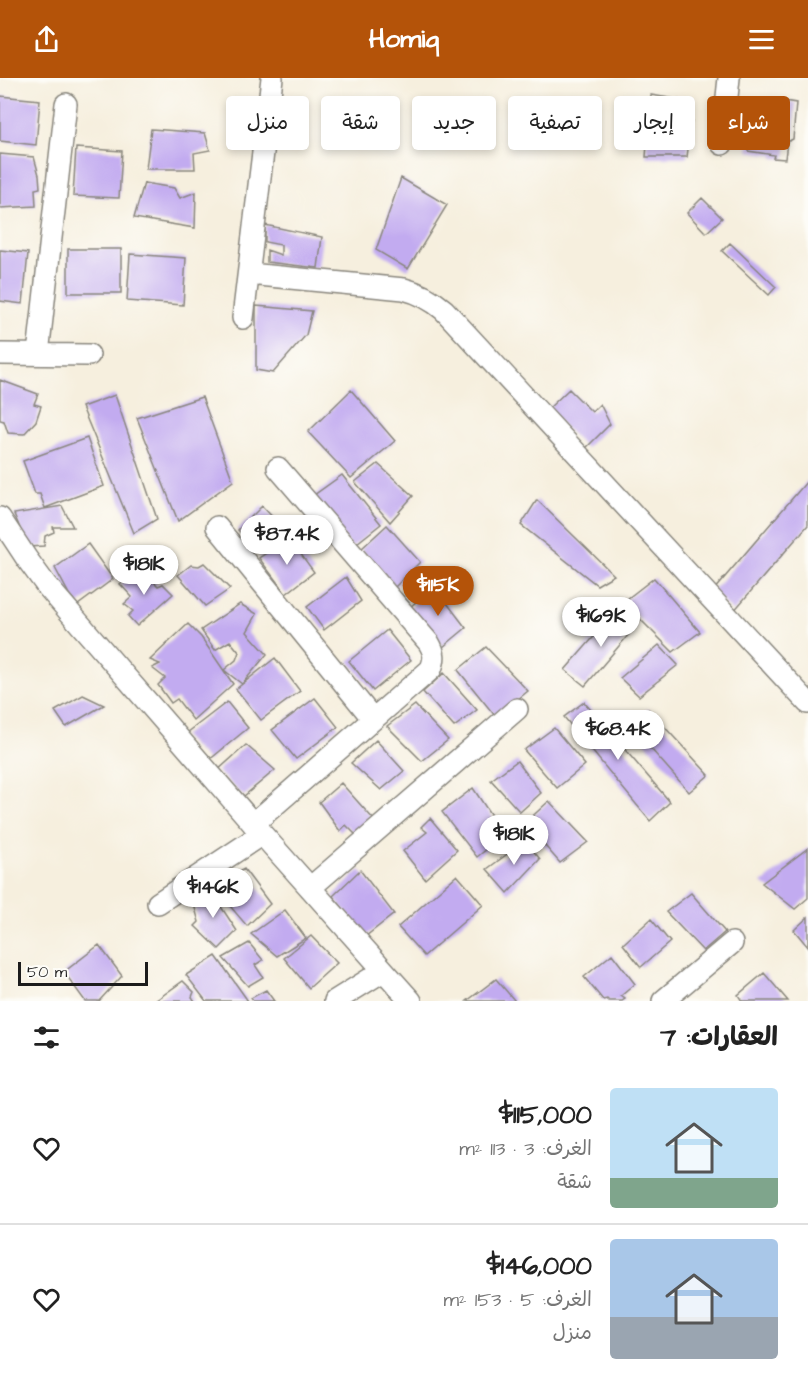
<!DOCTYPE html>
<html lang="ar">
<head>
<meta charset="utf-8">
<style>
  :root { --surface:#fff; --page:#f6f6f6; --text:#222; --muted:#767676; --line:#e0e0e0; --accent:#b45309 }
  body { margin:0; font-family:"Architects Daughter","Playpen Sans Arabic",sans-serif; background:var(--page); color:var(--text); direction:rtl; height:100vh; display:flex; flex-direction:column; font-size:22px; white-space:nowrap }
  * { box-sizing:border-box; margin:0 }
  p { font-size:20px; color:var(--muted) }
  .icon { flex:none; width:33px; height:33px; fill:none; stroke:currentColor; stroke-width:2; stroke-linecap:round; stroke-linejoin:round }
  .map { position:relative; height:923px; overflow:hidden; direction:ltr }
  .panel { display:flex; flex-direction:column; background:var(--surface); flex:1 }
  .panel>* { flex:none }
  .top-card { position:absolute; left:18px; top:18px; width:772px; height:54px; direction:rtl; display:flex; gap:12px }
  .scale { position:absolute; left:18px; bottom:15px; width:130px; box-sizing:border-box; padding-left:6px; border:3px solid #1c1c1c; border-top:0; font-size:16px; line-height:21px; white-space:nowrap; color:#1c1c1c; -webkit-text-stroke:4px #fdfcf7; paint-order:stroke }
  .price { position:absolute; translate:-50% -51px; padding:0 14px; border-radius:21px; background:#fff; color:#222; font-size:20px; line-height:39px; filter:drop-shadow(0 2px 3px #0008) }
  .price::after { content:''; position:absolute; left:50%; top:36px; width:18px; height:14px; margin-left:-9px; background:inherit; clip-path:polygon(0 0,100% 0,50% 100%) }
  .price.selected { background:var(--accent); color:#fff }
  ul { padding:0; list-style:none }
  li { display:flex; align-items:center; gap:18px; height:150px; padding:0 30px }
  li+li { border-top:2px solid var(--line) }
  li span { display:grid; place-items:center; flex:none; width:168px; height:120px; border-radius:6px; color:#555 }
  li>.icon { margin-inline-start:auto }
  span .icon { width:72px; height:72px; fill:#fffc; stroke-width:1 }
  li b { font-size:26px }
  h2 { display:flex; justify-content:space-between; align-items:center; height:72px; padding:0 30px; font-size:26px }
  .tag { padding:0 21px; border-radius:6px; background:var(--surface); box-shadow:0 3px 9px #0003; font-size:21px; line-height:54px }
  .tag.selected { background:var(--accent); color:#fff }
  header { display:flex; justify-content:space-between; align-items:center; height:78px; padding:0 30px; background:var(--accent); color:#fff; font-size:27px; font-weight:700 }
  .map>svg:first-child { display:block }
  .building { fill:#c2abf0 }
  .lines { fill:none; stroke-linecap:round; stroke-linejoin:round }
  .street-casing { stroke:#89867d; stroke-width:24 }
  .street { stroke:#fff; stroke-width:21 }
</style>
</head>
<body>
<header><svg class="icon" aria-label="menu" viewBox="0 0 24 24"><path d="M4 6h16M4 12h16M4 18h16"/></svg>Homiq<svg class="icon" aria-label="share" viewBox="0 0 24 24"><path d="M12 15V3M7 8l5-5 5 5M5 13v7h14v-7"/></svg></header>
<div class="map">
<svg width="808" height="923" viewBox="0 0 808 923">
  <rect width="100%" height="100%" fill="#fdfcf7"/>
  <filter id="ink" filterUnits="userSpaceOnUse"><feTurbulence type="fractalNoise" baseFrequency=".0167" numOctaves="2"/><feDisplacementMap in="SourceGraphic" scale="12" xChannelSelector="R" yChannelSelector="G"/><feConvolveMatrix kernelMatrix="1 2 1 2 8 2 1 2 1" color-interpolation-filters="sRGB"/></filter>
  <filter id="wash" filterUnits="userSpaceOnUse"><feTurbulence type="fractalNoise" baseFrequency=".008" numOctaves="4" result="noise"/><feDisplacementMap in="SourceGraphic" scale="24" xChannelSelector="R" yChannelSelector="G"/><feGaussianBlur stdDeviation="1.35" result="paint"/><feColorMatrix in="noise" values="0 0 0 0 0 0 0 0 0 0 0 0 0 0 0 0 0 1.4 0 .05"/><feComposite in="paint" operator="in"/></filter>
  <g filter="url(#wash)">
    <rect width="100%" height="100%" fill="#f6efde"/>
    <g id="blocks">
      <path class="building" d="M651,17L694,24L687,79H646Z
        M0,18L40,22L36,67L0,63Z
        M772,21L796,25L793,61L787,64L785,81L773,80L774,77L748,73L750,60L746,57L748,53L750,52L751,41L757,38L758,24L770,25Z
        M151,51L205,55L210,72L194,75L195,91H146Z
        M76,70L122,73L119,120L73,118Z
        M0,76L34,79L39,97L40,110L35,111L36,128L0,130Z
        M401,100L447,127L408,191L376,172Z
        M144,105L174,110L180,120L196,114L195,150L134,140Z
        M702,120L722,140L706,155L687,135Z
        M265,147L322,159L318,190L267,184V172L281,177V167L265,164Z
        M730,165L776,209L769,217L722,173Z
        M68,171H121V215H68Z
        M0,172L28,175L23,226L0,223Z
        M130,176L186,180L183,227L127,223Z
        M256,228L312,233L306,257L273,295L256,292Z
        M0,302L38,316L34,326L41,328L36,343L24,356L8,355L4,343L0,342Z
        M569,311L592,334L600,326L610,346L586,370L547,332Z
        M351,312L395,363L351,400L308,354Z
        M115,317L157,441L134,455L82,329Z
        M202,319L233,403L178,443L137,340Z
        M87,360L104,408L45,430L40,416H35L23,383Z
        M378,386L413,418L390,444L355,404Z
        M342,397L381,446L352,469L310,420Z
        M808,402V447L733,534L713,513Z
        M537,422L614,497L597,507L521,447Z
        M62,428L73,449H53L54,454L45,458L44,468L28,469L14,436Z
        M262,428L281,448L257,471L238,452Z
        M387,447L420,484L395,509L361,471Z
        M289,460L314,494L286,516L259,480Z
        M88,466L113,501L78,527L69,516L55,490Z
        M204,485L230,511L205,528L178,497L191,487L199,488Z
        M143,492L158,508L163,506L173,516L137,548L128,538L133,533L124,526L132,519L120,506Z
        M346,499L361,523L324,552L307,529Z
        M654,500L700,554L673,574L623,524Z
        M434,508L466,550L443,569L409,530Z
        M240,526L257,536L247,554L267,576L242,606L224,592L236,582L239,574L230,563L215,572L201,552Z
        M619,530L636,548L585,608L565,592Z
        M188,546L201,559L233,606L193,642L177,621L171,625L158,607L165,600L152,590L160,586L150,582Z
        M387,552L411,582L373,613L349,583Z
        M659,567L678,587L639,618L620,600Z
        M486,569L528,613L496,639L458,592Z
        M275,580L300,613L261,642L236,611Z
        M444,595L477,632L454,649L423,614Z
        M83,617L104,627L66,649L55,633Z
        M315,620L338,649L296,681L272,652Z
        M227,624L248,650L208,683L183,658Z
        M584,624L670,724L650,743L564,639Z
        M415,627L448,662L422,683L387,648Z
        M648,631L709,697L689,714L628,645Z
        M554,650L585,687L557,710L524,672Z
        M376,662L404,693L381,712L351,685Z
        M246,667L275,692L244,718L217,693Z
        M517,683L541,715L520,734L491,702Z
        M341,705L375,743L358,759L346,747L340,753L319,724Z
        M473,710L504,757L477,779L442,734Z
        M549,723L588,764L560,785L525,745Z
        M430,740L457,772L425,801L403,773L427,754L421,749Z
        M525,763L540,781L508,815L487,791Z
        M808,770V820L795,831L762,805Z
        M244,791L270,826L247,848L213,808Z
        M360,792L394,836L366,858L333,818Z
        M457,797L483,827L424,878L398,849Z
        M208,809L237,853L219,871L195,848L199,844L193,823Z
        M691,815L725,854L703,873L666,834Z
        M285,832L306,860L277,878L251,856Z
        M808,839V869L794,852Z
        M651,841L670,864L641,889L623,866Z
        M311,858L337,885L309,910L284,880Z
        M249,865L263,882L255,887L263,899L248,908L223,880Z
        M99,867L122,898L99,923H85L64,894Z
        M612,876L635,906L621,918L625,921L622,923H609L607,921L603,922L584,899Z
        M216,878L248,923H206L186,897Z
        M764,895L788,923H742L738,917Z
        M496,901L515,923H467Z
        M183,903L194,914L192,919L195,923H155Z
        M266,912L274,923H253L251,920Z"/>
    </g>
  </g>
  <g filter="url(#ink)">
    <use href="#blocks" fill-opacity="0" stroke="#89867d" stroke-width="1.5"/>
    <g class="lines">
      <g class="street-casing">
        <path id="street" d="M722,66L729,0
          M249,196L404,211C420,215 431,221 444,232L808,625
          M243,240L272,0
          M0,276L89,277
          M38,276L66,26
          M0,440L27,481L46,507L262,756L411,923
          M217,449L373,641
          M253,746L431,591C435,581 435,575 429,565L278,390
          M310,810L517,631
          M158,825L262,756
          M335,923L383,893
          M663,923L732,865"/>
      </g>
      <use href="#street" class="street"/>
    </g>
  </g>
</svg>
<div class="scale">50 m</div>
<b class="price" style="left:287px;top:488px">$87.4K</b>
<b class="price" style="left:144px;top:518px">$181K</b>
<b class="price selected" style="left:438px;top:539px">$115K</b>
<b class="price" style="left:601px;top:570px">$169K</b>
<b class="price" style="left:618px;top:683px">$68.4K</b>
<b class="price" style="left:514px;top:788px">$181K</b>
<b class="price" style="left:213px;top:841px">$146K</b>
<div class="top-card">
<a class="tag selected">شراء</a>
<a class="tag">إيجار</a>
<a class="tag">تصفية</a>
<a class="tag">جديد</a>
<a class="tag">شقة</a>
<a class="tag">منزل</a>
</div>
</div>
<section class="panel">
<h2>العقارات: 7<svg class="icon" aria-label="filters" viewBox="0 0 24 24"><path d="M4 7h16M4 17h16"/><circle cx="9" cy="7" r="2"/><circle cx="15" cy="17" r="2"/></svg></h2>
<ul>
<li><span style="background:linear-gradient(#bfe0f5 75%,#7fa58c 0)"><svg class="icon" aria-label="home" viewBox="0 0 24 24"><path d="M3 11l9-7 9 7M6 9v11h12V9"/></svg></span><div><b>$115,000</b><p>الغرف: 3 · 113 m²</p><p>شقة</p></div><svg class="icon" aria-label="heart" viewBox="0 0 24 24"><path d="M12 20l-8-8c-3-5 5-10 8-4 3-6 11-1 8 4z"/></svg></li>
<li><span style="background:linear-gradient(#a9c7e8 65%,#9aa5b1 0)"><svg class="icon" aria-label="home" viewBox="0 0 24 24"><path d="M3 11l9-7 9 7M6 9v11h12V9"/></svg></span><div><b>$146,000</b><p>الغرف: 5 · 153 m²</p><p>منزل</p></div><svg class="icon" aria-label="heart" viewBox="0 0 24 24"><path d="M12 20l-8-8c-3-5 5-10 8-4 3-6 11-1 8 4z"/></svg></li>
</ul>
</section>
</body>
</html>
